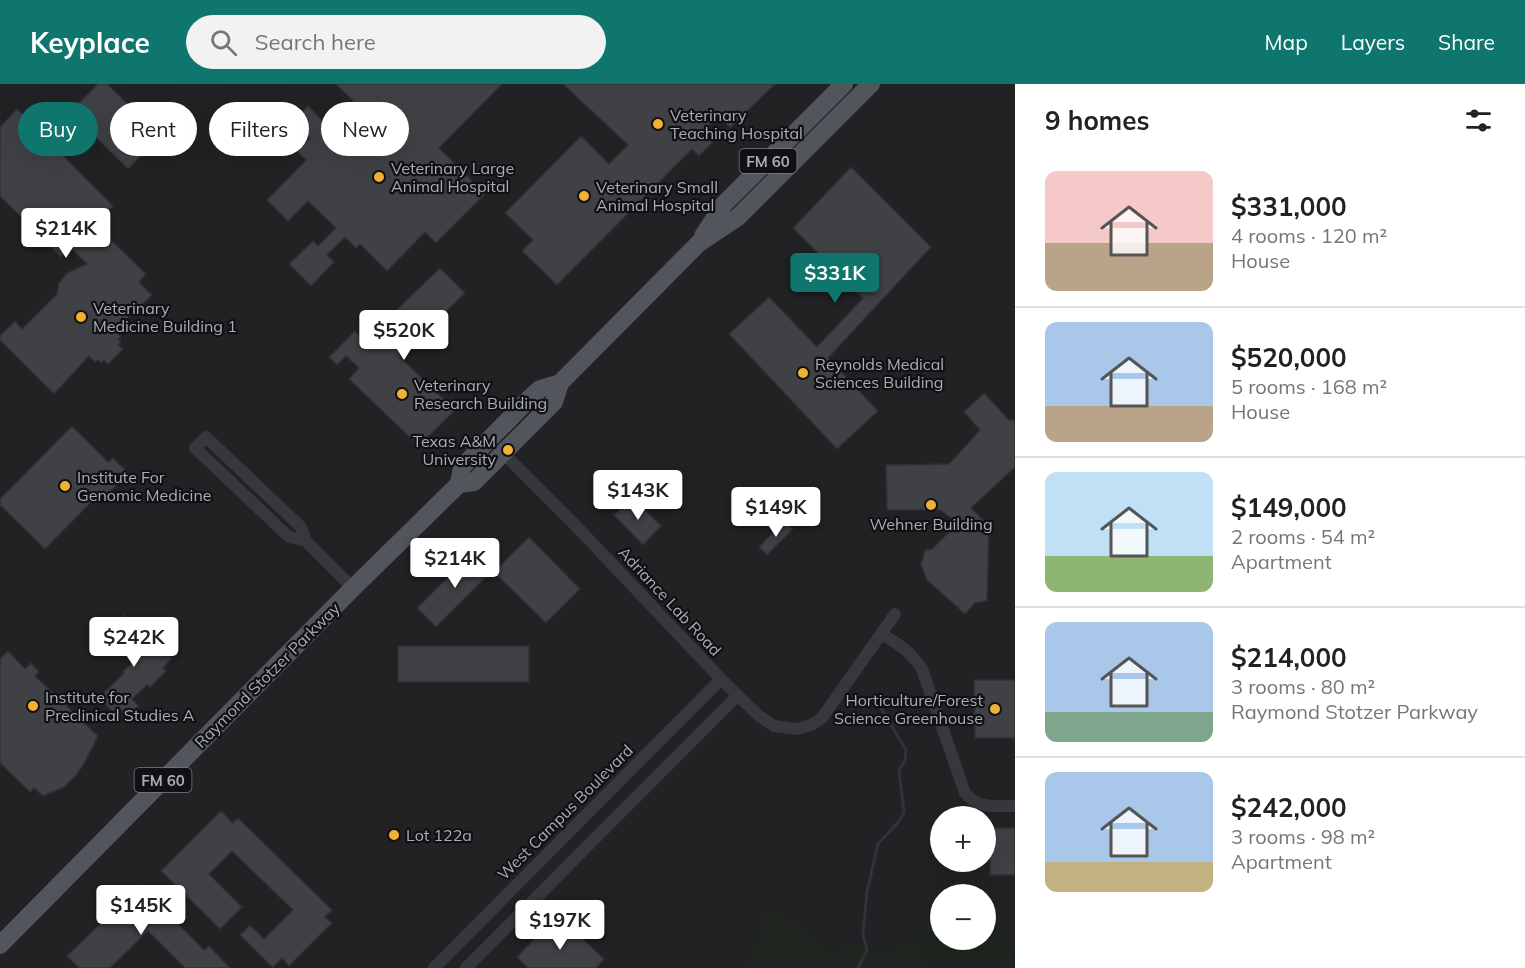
<!DOCTYPE html>
<html lang="en">
<head>
<meta charset="utf-8">
<style>
  :root { --surface:#fff; --page:#f2f2f2; --text:#222; --muted:#767676; --line:#e0e0e0; --accent:#0f766e }
  body { margin:0; font-family:Mulish,sans-serif; background:var(--page); color:var(--text); height:100vh; display:flex; flex-direction:column; font-size:22px; white-space:nowrap }
  * { box-sizing:border-box; margin:0 }
  p { font-size:20px; color:var(--muted) }
  .icon { flex:none; width:33px; height:33px; fill:none; stroke:currentColor; stroke-width:2; stroke-linecap:round; stroke-linejoin:round }
  .map { position:relative; flex:1; overflow:hidden }
  .side { display:flex; flex-direction:column; background:var(--surface); width:510px }
  .side>* { flex:none }
  .top-card { position:absolute; left:18px; top:18px; width:570px; height:54px; display:flex; gap:12px }
  .tools { position:absolute; left:930px; top:722px; display:grid; gap:12px }
  .tools a { display:grid; place-items:center; width:66px; height:66px; border-radius:50%; background:var(--surface); box-shadow:0 6px 24px #0002; font-size:30px }
  .price { position:absolute; translate:-50% -51px; padding:0 14px; border-radius:6px; background:#fff; color:#222; font-size:20px; line-height:39px; filter:drop-shadow(0 2px 3px #0008) }
  .price::after { content:''; position:absolute; left:50%; top:36px; width:18px; height:14px; margin-left:-9px; background:inherit; clip-path:polygon(0 0,100% 0,50% 100%) }
  .price.active { background:var(--accent); color:#fff }
  ul { padding:0; list-style:none }
  li { display:flex; align-items:center; gap:18px; height:150px; padding:0 30px }
  li+li { border-top:2px solid var(--line) }
  li span { display:grid; place-items:center; flex:none; width:168px; height:120px; border-radius:12px; color:#555 }
  li>.icon { margin-inline-start:auto }
  span .icon { width:72px; height:72px; fill:#fffc; stroke-width:1 }
  li b { font-size:26px }
  h2 { display:flex; justify-content:space-between; align-items:center; height:72px; padding:0 30px; font-size:26px }
  .pill { padding:0 21px; border-radius:27px; background:var(--surface); box-shadow:0 6px 24px #0002; font-size:21px; line-height:54px }
  .pill.active { background:var(--accent); color:#fff }
  header { display:flex; align-items:center; gap:36px; box-sizing:border-box; height:84px; padding:0 30px; background:var(--accent); color:#fff }
  header strong { font-size:28px }
  nav { display:flex; gap:33px; margin-inline-start:auto; font-size:21px }
  .search { width:420px; height:54px; background:var(--page); display:flex; align-items:center; gap:15px; box-sizing:border-box; padding:0 21px; border-radius:33px; color:var(--muted); font-size:22px }
  main { display:flex; flex:1; min-height:0 }
  .map>svg:first-child { display:block }
  .built { fill:#222225; fill-rule:evenodd }
  .green { fill:#1e261f }
  .lines { fill:none; stroke-linecap:round; stroke-linejoin:round }
  .stream { stroke:#2c353c; stroke-width:3 }
  .building { fill:#404145; stroke:#303034; stroke-width:1.5 }
  .minor { stroke:#37383d; stroke-width:12 }
  .primary { stroke:#53555c; stroke-width:18 }
  .poi-dot { fill:#f2b134; stroke:#111113; stroke-width:2 }
  .labels { text-anchor:middle; dominant-baseline:central; stroke-width:4.5; stroke-linejoin:round; paint-order:stroke }
  .shield { fill:#111113; stroke:#7b7e86; stroke-width:1.5 }
  .shield-label { font-size:15px; font-weight:bold; fill:#a8adb8 }
  .poi-label { font-size:16px; fill:#a8adb8; stroke:#111113; text-anchor:start }
  .street-label { font-size:16px; fill:#a8adb8; stroke:#111113 }
</style>
</head>
<body>
<header>
<strong>Keyplace</strong>
<div class="search"><svg class="icon" aria-label="search" viewBox="0 0 24 24"><circle cx="10" cy="10" r="6"/><path d="M15 15l6 6"/></svg>Search here</div>
<nav><a>Map</a><a>Layers</a><a>Share</a></nav>
</header>
<main>
<div class="map">
<svg width="1015" height="884" viewBox="0 0 1015 884">
  <rect width="100%" height="100%" fill="#161618"/>
  <path class="built" d="M0,0H1015V884H0ZM940,732H986V777H940ZM940,810H986V855H940Z"/>
  <path class="green" d="M766,826C796,837 808,846 830,869L851,861L877,866H895L925,849L940,851V855H986V847L999,845L1012,862L1015,861V884H747Z"/>
  <g class="lines">
    <path class="stream" d="M858,884L867,866L863,850L867,808L878,760L900,736L904,728L899,686L905,677L906,666L878,619"/>
  </g>
  <path class="building" d="M98,0H107L161,52L128,85L70,28Z
    M336,0H502L439,64L485,110L436,159L425,148L387,187L360,160L356,164L345,153L327,171L334,178L311,202L289,180L313,157L318,162L336,144L308,117L288,137L267,116L306,76L297,67L310,54L293,37L308,22L328,42L353,17Z
    M563,0H775L730,44L718,31L703,48L713,58L699,72L692,65L557,201L522,167L533,156L505,129L581,52L609,80L628,61Z
    M17,25L113,122L88,146L103,164L111,156L146,190L139,198L152,211L115,246L121,253L118,255L121,258L118,261L123,265L108,280L104,276L101,279L98,276L95,278L89,272L54,310L0,256V252L15,237L22,245L57,210L59,199L67,189L87,180L71,164L61,173L0,112V43Z
    M851,83L931,163L828,274L878,327L837,365L729,250L769,213L817,263L863,214L793,144Z
    M440,184L465,209L400,273L455,326L419,362L349,295L359,284L346,272L337,281L329,273L355,247L373,264L388,249L380,242Z
    M984,309L1009,336H1015V383L971,424L989,442L987,517L975,519L965,530L927,496L921,481L925,466L932,465L955,442L951,439L954,436L940,426H887L886,381L949,380L980,346L964,328Z
    M72,342L108,378L113,374L128,389L100,418L95,414L45,465L0,421V415Z
    M632,413L661,442L643,461L614,431Z
    M784,437L793,445L767,471L759,463Z
    M529,453L580,505L546,539L494,488Z
    M474,467L493,486L436,543L417,524Z
    M124,531L159,570L164,566L172,574L163,584L166,587L150,603L147,601L132,615L139,622L128,632L120,625L115,630L99,614L124,589L123,587L132,579L111,558L118,552L111,545Z
    M398,562H529V598H398Z
    M8,567L25,585L31,579L39,588L35,592L98,652L85,678L77,690L64,703L43,712L34,704L30,708L0,679V575Z
    M974,596H1015V654H975Z
    M221,727L233,739L238,734L332,826L325,833L332,839L289,882L282,874L273,884L240,851L250,841L264,855L293,826L232,767L209,790L242,823L220,845L161,787Z
    M990,744H1015V791H990Z
    M140,801L204,866L209,862L230,884H185L148,847L110,884H79L67,872Z
    M564,837L604,875L596,884H528L517,873L539,850L546,855Z"/>
  <g class="lines">
    <path class="minor" d="M503,369L575,441L721,595L759,632L774,642L797,645L811,641L822,634L895,530
      M306,457L289,453L195,364L206,353L301,443L306,457L353,504
      M881,550C899,560 911,568 922,585L965,709C978,725 996,722 1015,722
      M434,884L721,595
      M466,884L737,612"/>
    <path class="primary" d="M703,152L724,120L844,0
      M459,400L474,398L554,318L560,299L699,159L738,133L871,0
      M0,861L353,504L459,400L462,383L530,314L540,305L560,299"/>
  </g>
  <g class="poi-dot">
    <circle cx="658" cy="40" r="6"/>
    <circle cx="379" cy="93" r="6"/>
    <circle cx="584" cy="112" r="6"/>
    <circle cx="81" cy="233" r="6"/>
    <circle cx="803" cy="289" r="6"/>
    <circle cx="402" cy="310" r="6"/>
    <circle cx="508" cy="366" r="6"/>
    <circle cx="65" cy="402" r="6"/>
    <circle cx="931" cy="421" r="6"/>
    <circle cx="33" cy="622" r="6"/>
    <circle cx="995" cy="625" r="6"/>
    <circle cx="394" cy="751" r="6"/>
  </g>
  <g class="labels">
    <g class="shield">
      <rect x="739.5" y="65" width="57" height="24" rx="4.5"/>
      <rect x="134.5" y="684" width="57" height="24" rx="4.5"/>
    </g>
    <g class="shield-label">
      <text x="768" y="77">FM 60</text>
      <text x="163" y="696">FM 60</text>
    </g>
    <g class="poi-label">
      <text x="670" y="31">Veterinary<tspan x="670" dy="18">Teaching Hospital</tspan></text>
      <text x="391" y="84">Veterinary Large<tspan x="391" dy="18">Animal Hospital</tspan></text>
      <text x="596" y="103">Veterinary Small<tspan x="596" dy="18">Animal Hospital</tspan></text>
      <text x="93" y="224">Veterinary<tspan x="93" dy="18">Medicine Building 1</tspan></text>
      <text x="815" y="280">Reynolds Medical<tspan x="815" dy="18">Sciences Building</tspan></text>
      <text x="414" y="301">Veterinary<tspan x="414" dy="18">Research Building</tspan></text>
      <text x="496" y="357" text-anchor="end">Texas A&amp;M<tspan x="496" dy="18">University</tspan></text>
      <text x="77" y="393">Institute For<tspan x="77" dy="18">Genomic Medicine</tspan></text>
      <text x="931" y="440" text-anchor="middle">Wehner Building</text>
      <text x="45" y="613">Institute for<tspan x="45" dy="18">Preclinical Studies A</tspan></text>
      <text x="983" y="616" text-anchor="end">Horticulture/Forest<tspan x="983" dy="18">Science Greenhouse</tspan></text>
      <text x="406" y="751">Lot 122a</text>
    </g>
    <g class="street-label">
      <text transform="translate(670 517) rotate(47)">Adriance Lab Road</text>
      <text transform="translate(267 591) rotate(-45)">Raymond Stotzer Parkway</text>
      <text transform="translate(565 728) rotate(-45)">West Campus Boulevard</text>
    </g>
  </g>
</svg>
<div class="tools">
<a>+</a>
<a>−</a>
</div>
<b class="price" style="left:66px;top:175px">$214K</b>
<b class="price active" style="left:835px;top:220px">$331K</b>
<b class="price" style="left:404px;top:277px">$520K</b>
<b class="price" style="left:638px;top:437px">$143K</b>
<b class="price" style="left:776px;top:454px">$149K</b>
<b class="price" style="left:455px;top:505px">$214K</b>
<b class="price" style="left:134px;top:584px">$242K</b>
<b class="price" style="left:141px;top:852px">$145K</b>
<b class="price" style="left:560px;top:867px">$197K</b>
<div class="top-card">
<a class="pill active">Buy</a>
<a class="pill">Rent</a>
<a class="pill">Filters</a>
<a class="pill">New</a>
</div>
</div>
<section class="side">
<h2>9 homes<svg class="icon" aria-label="filters" viewBox="0 0 24 24"><path d="M4 7h16M4 17h16"/><circle cx="9" cy="7" r="2"/><circle cx="15" cy="17" r="2"/></svg></h2>
<ul>
<li><span style="background:linear-gradient(#f6c9c9 60%,#b9a48a 0)"><svg class="icon" aria-label="home" viewBox="0 0 24 24"><path d="M3 11l9-7 9 7M6 9v11h12V9"/></svg></span><div><b>$331,000</b><p>4 rooms · 120 m²</p><p>House</p></div></li>
<li><span style="background:linear-gradient(#a9c7e8 70%,#b9a48a 0)"><svg class="icon" aria-label="home" viewBox="0 0 24 24"><path d="M3 11l9-7 9 7M6 9v11h12V9"/></svg></span><div><b>$520,000</b><p>5 rooms · 168 m²</p><p>House</p></div></li>
<li><span style="background:linear-gradient(#bfe0f5 70%,#8fb573 0)"><svg class="icon" aria-label="home" viewBox="0 0 24 24"><path d="M3 11l9-7 9 7M6 9v11h12V9"/></svg></span><div><b>$149,000</b><p>2 rooms · 54 m²</p><p>Apartment</p></div></li>
<li><span style="background:linear-gradient(#a9c7e8 75%,#7fa58c 0)"><svg class="icon" aria-label="home" viewBox="0 0 24 24"><path d="M3 11l9-7 9 7M6 9v11h12V9"/></svg></span><div><b>$214,000</b><p>3 rooms · 80 m²</p><p>Raymond Stotzer Parkway</p></div></li>
<li><span style="background:linear-gradient(#a9c7e8 75%,#c2b280 0)"><svg class="icon" aria-label="home" viewBox="0 0 24 24"><path d="M3 11l9-7 9 7M6 9v11h12V9"/></svg></span><div><b>$242,000</b><p>3 rooms · 98 m²</p><p>Apartment</p></div></li>
</ul>
</section>
</main>
</body>
</html>
